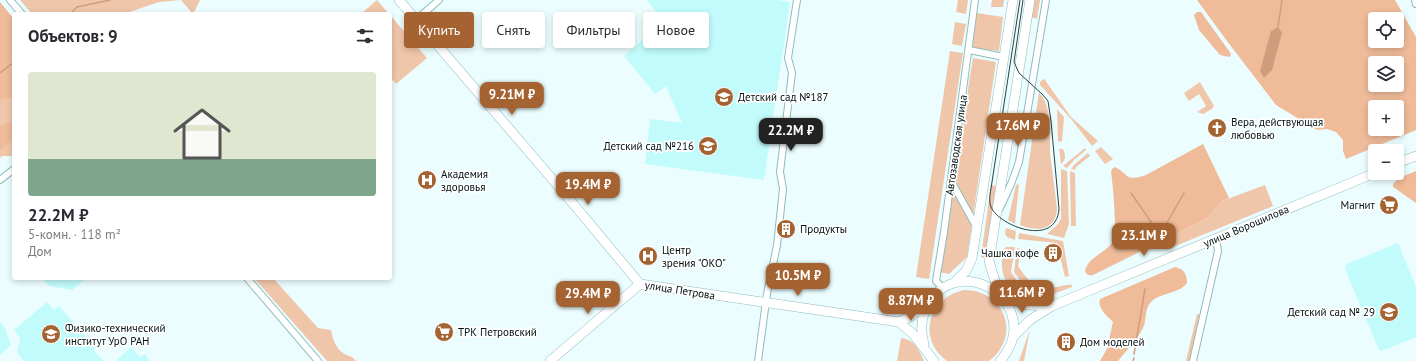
<!DOCTYPE html>
<html lang="ru">
<head>
<meta charset="utf-8">
<style>
  :root { --surface:#fff; --page:#f7f7f7; --text:#2b2b33; --muted:#7c7c81; --line:#e1e1e2; --accent:#a66332 }
  body { margin:0; font-family:"PT Sans",sans-serif; background:var(--page); color:var(--text); height:100vh; display:flex; flex-direction:column; font-size:15px; white-space:nowrap }
  * { box-sizing:border-box; margin:0 }
  p { font-size:13px; color:var(--muted) }
  .icon { flex:none; width:22px; height:22px; fill:none; stroke:currentColor; stroke-width:2; stroke-linecap:round; stroke-linejoin:round }
  .map { position:relative; flex:1; overflow:hidden }
  .drawer { position:absolute; left:12px; top:12px; width:380px; height:268px; display:flex; flex-direction:column; background:var(--surface); border-radius:4px; box-shadow:0 2px 6px #0003 }
  .drawer>* { flex:none }
  .hud { position:absolute; left:404px; top:12px; width:380px; height:36px; display:flex; gap:8px }
  .controls { position:absolute; left:1368px; top:12px; display:grid; gap:8px }
  .controls a { display:grid; place-items:center; width:36px; height:36px; border-radius:4px; background:var(--surface); box-shadow:0 2px 6px #0003; font-size:20px }
  .price { position:absolute; translate:-50% -34px; padding:0 9px; border-radius:8px; background:var(--accent); color:#fff; font-size:13px; line-height:26px; filter:drop-shadow(0 1px 2px #0008) }
  .price::after { content:''; position:absolute; left:50%; top:24px; width:12px; height:9px; margin-left:-6px; background:inherit; clip-path:polygon(0 0,100% 0,50% 100%) }
  .price.active { background:#222; color:#fff }
  ul { padding:0; list-style:none }
  li { display:grid; align-content:center; gap:8px; height:212px; padding:0 16px }
  li+li { border-top:1px solid var(--line) }
  li span { display:grid; place-items:center; height:124px; border-radius:4px; color:#555 }
  li>.icon { margin-inline-start:auto }
  span .icon { width:72px; height:72px; fill:#fffc; stroke-width:1 }
  li b { font-size:17px }
  h2 { display:flex; justify-content:space-between; align-items:center; height:48px; padding:0 16px; font-size:17px }
  .tag { padding:0 14px; border-radius:4px; background:var(--surface); box-shadow:0 2px 6px #0003; font-size:14px; line-height:36px }
  .tag.active { background:var(--accent); color:#fff }
  .map>svg:first-child { display:block }
  .built { fill:#c2fbfc }
  .green { fill:#f0c6aa }
  .forest { fill:#efbb99; fill-rule:evenodd }
  .water { fill:#d09d7c }
  .lines { fill:none; stroke-linecap:round; stroke-linejoin:round }
  .stream { stroke:#d09d7c; stroke-width:1.5 }
  .street-casing { stroke:#8fbcbd; stroke-width:8 }
  .secondary-casing { stroke:#8fbcbd; stroke-width:10 }
  .street { stroke:#fff; stroke-width:6 }
  .secondary { stroke:#fff; stroke-width:9 }
  .tram { stroke:#314041; stroke-width:1 }
  .labels { text-anchor:middle; dominant-baseline:central; stroke-width:3.5; stroke-linejoin:round; paint-order:stroke }
  .poi-label { font-size:11px; fill:#021112; stroke:#fff; text-anchor:start }
  .street-label { font-size:11px; fill:#021112; stroke:#fff }
</style>
</head>
<body>
<div class="map">
<svg width="1416" height="361" viewBox="0 0 1416 361">
  <rect width="100%" height="100%" fill="#ebfdfe"/>
  <path class="built" d="M647,0H777L790,2L764,180L645,164L650,119L682,123L666,86L655,94L624,56L663,21Z
    M1398,243L1416,287V337L1382,351L1379,350L1345,269L1347,264Z
    M651,248L655,252L653,259L651,263L642,257V255Z
    M42,278H87L72,290L49,286Z
    M47,302L54,310L59,306L95,346L94,351L104,361H23L17,352L20,338L14,330Z
    M0,322L4,326L11,345L0,355Z
    M131,347L140,357L145,354L150,361H116Z"/>
  <path class="green" d="M20,0H200L193,14L181,0L159,2L124,14H32Z
    M377,0L389,14H361Z
    M958,0H968L966,14L956,12Z
    M992,0H1004L1003,7H991Z
    M1034,0H1040L1037,19L1031,17Z
    M977,13L1003,17L999,51L972,48Z
    M390,15L427,58L396,84L390,77Z
    M955,22L966,24L962,46L952,44Z
    M950,51L963,53L929,279L916,277Z
    M973,58L996,62L967,257L949,274L939,272Z
    M1043,79L1045,80L1071,117L1098,141L1092,146L1072,120L1040,85V82Z
    M1200,82L1214,106L1212,109L1203,114L1197,112L1206,106L1199,94L1189,101L1184,93Z
    M1039,92L1045,101L1048,111L1050,123V153L1057,208C1056,231 1037,232 1020,225Z
    M14,97V110L12,112V117L11,120L0,125V100Z
    M1057,109L1064,117L1062,141L1058,142Z
    M14,140V159L12,156H2L0,158V151Z
    M1101,147L1113,159L1105,164L1095,151Z
    M1085,148L1086,150L1074,160L1067,168L1063,166Z
    M1059,149H1063C1066,155 1066,160 1061,164Z
    M1088,153L1090,156L1076,167L1075,170L1071,169L1075,164Z
    M1061,169L1067,171L1069,224L1064,238L1047,234L1058,224L1061,218Z
    M1070,171L1075,173L1076,226H1071Z
    M1019,184L1015,224L1008,220L1016,185Z
    M991,185L996,186L986,256L984,258L981,257Z
    M1265,185L1273,206L1168,249L1158,246L1160,242L1206,219L1222,201Z
    M1006,228L1016,231L1015,240L1007,237L1005,234Z
    M1019,233L1063,241L1069,276L1065,277L1057,243L1018,239Z
    M1006,247H1015L1011,272L1024,291L1047,298V299C1023,303 1000,287 1002,261C1002,256 1002,250 1006,247Z
    M1017,248L1021,249L1018,266C1027,278 1035,293 1053,288C1059,287 1065,284 1072,285V287L1050,295L1026,289L1014,272Z
    M254,278H273L318,328L331,330C333,339 335,347 343,353C349,357 350,354 356,361H327Z
    M908,289L931,293L912,310L902,313Z
    M964,290C1005,290 1022,336 989,361H947C916,339 929,297 964,290Z
    M1197,314L1201,315L1190,361H1186Z
    M1030,329L1024,361H1019Z
    M901,338C915,340 919,349 924,361H897Z"/>
  <path class="forest" d="M1197,0H1395L1416,37V130L1346,159L1343,151V140L1336,132L1327,129L1317,130L1276,105L1227,41ZM1375,19H1397V41H1375ZM1375,63H1397V85H1375ZM1375,107H1397V129H1375Z
    M0,2L14,19V97L0,100Z
    M1197,12H1201L1229,51L1231,54L1230,57L1220,55L1199,30L1194,15Z
    M14,110V140L0,151V125L11,120L12,117V112Z
    M1203,144L1229,198L1222,201L1206,219L1093,275C1088,276 1087,275 1085,271C1088,257 1104,254 1112,243C1118,234 1113,185 1111,172L1112,169L1115,167C1130,175 1125,182 1146,175Z
    M1416,171V203L1393,187V184L1399,178Z
    M1175,267C1184,269 1187,274 1187,283C1179,294 1161,292 1151,302C1144,309 1147,320 1143,328C1137,340 1126,351 1118,361H1100L1107,349L1113,322C1107,316 1097,308 1100,299Z"/>
  <path class="water" d="M1278,27L1282,33L1272,70L1264,78L1260,71L1271,31Z"/>
  <g class="lines">
    <path class="stream" d="M70,14L77,7L110,0
      M1278,27L1282,0
      M0,73L14,62
      M1131,193L1160,235L1184,193
      M1134,354L1145,289
      M1133,361L1134,358"/>
    <g class="street-casing">
      <path id="street" d="M10,0L22,14
        M1415,0L1416,4
        M416,20L439,0
        M969,50L1004,57
        M0,180L14,169
        M951,181L976,226
        M1000,208L1011,184L1019,162L1046,0
        M247,278L318,361
        M943,288L936,281L944,232L975,0
        M758,361L767,294L777,245L783,189L780,172L792,73L788,58L797,0
        M1193,361L1218,251L1216,239"/>
    </g>
    <g class="secondary-casing">
      <path id="secondary" d="M399,0L565,194L640,284L899,322
        M1397,163L1416,156
        M954,283L966,271L972,258L1013,0
        M1001,295L994,278L989,261L1030,0
        M1004,298L1027,305L1052,306L1375,173
        M899,322C905,319 911,317 915,313C928,303 938,287 954,283C986,274 1020,303 1013,337C1011,346 1006,354 1000,361
        M899,322L913,334L934,361
        M1013,337L1030,320L1052,306
        M924,344C920,330 921,317 928,304
        M550,361L640,284"/>
    </g>
    <use href="#street" class="street"/>
    <use href="#secondary" class="secondary"/>
    <path class="tram" d="M1020,0L992,182C991,190 988,200 991,207C999,226 1056,248 1059,209L1051,121L1048,101L1042,94L1019,73L1014,62L1023,0"/>
  </g>
  <defs>
    <g id="school-disc" transform="scale(1)"><circle r="9.5" fill="#a66332" stroke="#fff"/><path d="M0-5L7-2L0 1L-7-2ZM-4 1L0 2.5L4 1V4Q0 6-4 4Z" fill="#fff"/></g>
    <g id="church-disc" transform="scale(1)"><circle r="9.5" fill="#a66332" stroke="#fff"/><path d="M-1.2-6h2.4v3.5h3.3v2.4h-3.3V6h-2.4V-.1h-3.3v-2.4h3.3Z" fill="#fff"/></g>
    <g id="hospital-disc" transform="scale(1)"><circle r="9.5" fill="#a66332" stroke="#fff"/><path d="M-5-5h3v3.5h4V-5h3V5h-3V1.5h-4V5h-3Z" fill="#fff"/></g>
    <g id="supermarket-disc" transform="scale(1)"><circle r="9.5" fill="#a66332" stroke="#fff"/><path d="M-6-5.5h2.5l.6 2H6L4.5 2H-2.5L-4.4-4H-6ZM-1.5 3.2a1.3 1.3 0 1 0 .1 0ZM3 3.2a1.3 1.3 0 1 0 .1 0Z" fill="#fff"/></g>
    <g id="building-disc" transform="scale(1)"><circle r="9.5" fill="#a66332" stroke="#fff"/><path d="M-4-6H4V6H1V3H-1V6H-4ZM-2.5-4.3h1.7v1.8h-1.7ZM.8-4.3h1.7v1.8H.8ZM-2.5-1h1.7V.8h-1.7ZM.8-1h1.7V.8H.8Z" fill="#fff"/></g>
    <g id="university-disc" transform="scale(1)"><circle r="9.5" fill="#a66332" stroke="#fff"/><path d="M0-5L7-2L0 1L-7-2ZM-4 1L0 2.5L4 1V4Q0 6-4 4Z" fill="#fff"/></g>
  </defs>
  <g fill-rule="evenodd">
    <use href="#school-disc" x="724" y="97"/>
    <use href="#church-disc" x="1217" y="128"/>
    <use href="#school-disc" x="708" y="146"/>
    <use href="#hospital-disc" x="427" y="180"/>
    <use href="#supermarket-disc" x="1389" y="205"/>
    <use href="#building-disc" x="786" y="229"/>
    <use href="#building-disc" x="1053" y="253"/>
    <use href="#hospital-disc" x="648" y="256"/>
    <use href="#school-disc" x="1389" y="312"/>
    <use href="#supermarket-disc" x="444" y="332"/>
    <use href="#university-disc" x="51" y="334"/>
    <use href="#building-disc" x="1066" y="342"/>
  </g>
  <g class="labels">
    <g class="poi-label">
      <text x="738" y="97">Детский сад №187</text>
      <text x="1231" y="122">Вера, действующая<tspan x="1231" dy="13">любовью</tspan></text>
      <text x="694" y="146" text-anchor="end">Детский сад №216</text>
      <text x="441" y="174">Академия<tspan x="441" dy="13">здоровья</tspan></text>
      <text x="1375" y="205" text-anchor="end">Магнит</text>
      <text x="800" y="229">Продукты</text>
      <text x="662" y="250">Центр<tspan x="662" dy="13">зрения "ОКО"</tspan></text>
      <text x="1039" y="253" text-anchor="end">Чашка кофе</text>
      <text x="1375" y="312" text-anchor="end">Детский сад № 29</text>
      <text x="65" y="328">Физико-технический<tspan x="65" dy="13">институт УрО РАН</tspan></text>
      <text x="458" y="332">ТРК Петровский</text>
      <text x="1080" y="342">Дом моделей</text>
    </g>
    <g class="street-label">
      <text transform="translate(956 145) rotate(-82)">Автозаводская улица</text>
      <text transform="translate(1246 226) rotate(-23)">улица Ворошилова</text>
      <text transform="translate(680 290) rotate(9)">улица Петрова</text>
    </g>
  </g>
</svg>
<div class="controls">
<a><svg class="icon" aria-label="locate" viewBox="0 0 24 24"><circle cx="12" cy="12" r="6"/><path d="M12 2v4M12 18v4M2 12h4M18 12h4"/></svg></a>
<a><svg class="icon" aria-label="layers" viewBox="0 0 24 24"><path d="M12 4l9 5-9 5-9-5zM3 14l9 5 9-5"/></svg></a>
<a>+</a>
<a>−</a>
</div>
<b class="price" style="left:512px;top:116px">9.21M ₽</b>
<b class="price" style="left:1018px;top:147px">17.6M ₽</b>
<b class="price active" style="left:791px;top:152px">22.2M ₽</b>
<b class="price" style="left:588px;top:206px">19.4M ₽</b>
<b class="price" style="left:1144px;top:257px">23.1M ₽</b>
<b class="price" style="left:798px;top:297px">10.5M ₽</b>
<b class="price" style="left:1022px;top:314px">11.6M ₽</b>
<b class="price" style="left:588px;top:315px">29.4M ₽</b>
<b class="price" style="left:911px;top:322px">8.87M ₽</b>
<div class="hud">
<a class="tag active">Купить</a>
<a class="tag">Снять</a>
<a class="tag">Фильтры</a>
<a class="tag">Новое</a>
</div>
<section class="drawer">
<h2>Объектов: 9<svg class="icon" aria-label="filters" viewBox="0 0 24 24"><path d="M4 7h16M4 17h16"/><circle cx="9" cy="7" r="2"/><circle cx="15" cy="17" r="2"/></svg></h2>
<ul>
<li><span style="background:linear-gradient(#dfe7d0 70%,#7fa58c 0)"><svg class="icon" aria-label="home" viewBox="0 0 24 24"><path d="M3 11l9-7 9 7M6 9v11h12V9"/></svg></span><div><b>22.2M ₽</b><p>5-комн. · 118 m²</p><p>Дом</p></div></li>
</ul>
</section>
</div>
</body>
</html>
